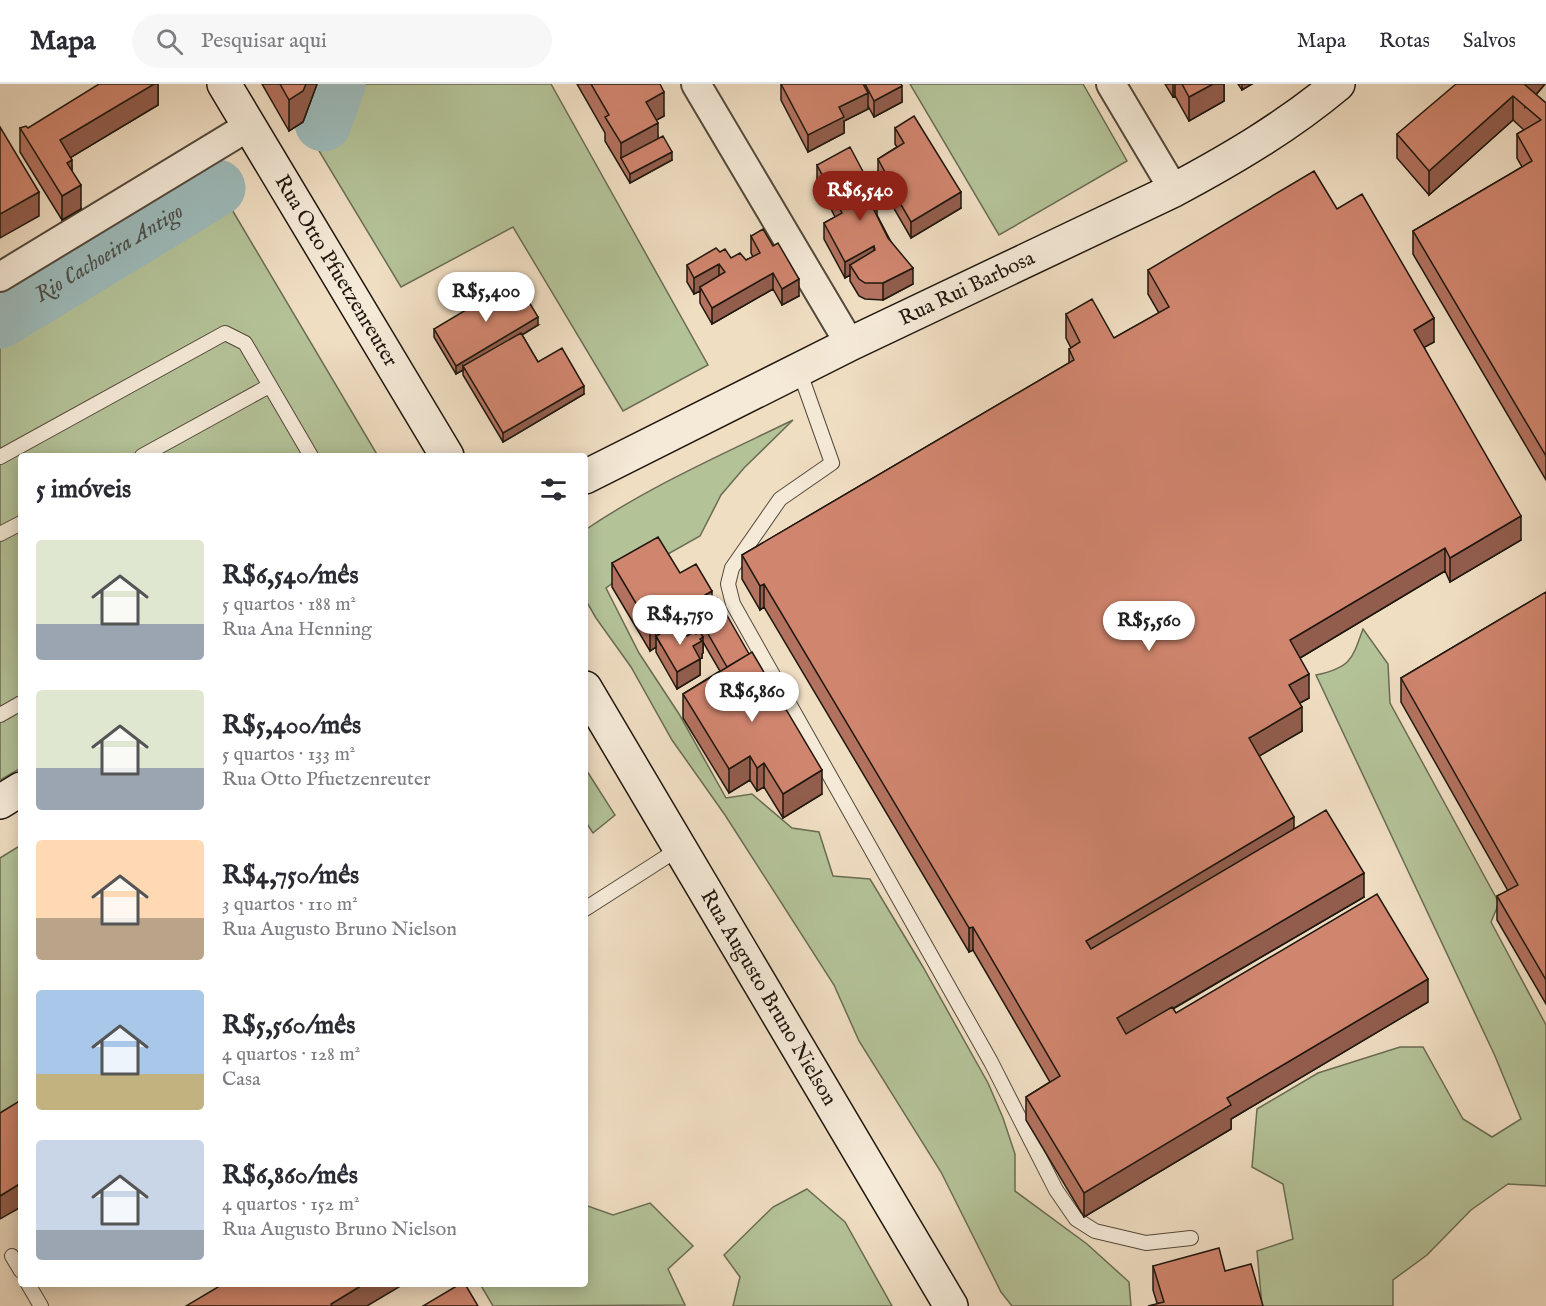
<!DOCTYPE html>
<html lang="pt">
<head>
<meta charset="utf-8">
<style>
  :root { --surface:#fff; --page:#f7f7f7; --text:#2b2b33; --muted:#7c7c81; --line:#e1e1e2; --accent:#8f2418 }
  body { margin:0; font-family:"IM FELL English",serif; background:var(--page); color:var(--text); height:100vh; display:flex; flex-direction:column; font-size:22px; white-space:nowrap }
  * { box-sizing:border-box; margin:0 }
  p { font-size:20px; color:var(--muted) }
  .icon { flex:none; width:33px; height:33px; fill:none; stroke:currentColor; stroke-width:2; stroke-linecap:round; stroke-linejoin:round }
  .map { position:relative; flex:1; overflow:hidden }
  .details { position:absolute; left:18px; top:369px; width:570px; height:834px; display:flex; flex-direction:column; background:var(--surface); border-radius:6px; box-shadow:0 3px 15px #0003 }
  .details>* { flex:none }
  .price { position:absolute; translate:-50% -51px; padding:0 14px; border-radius:21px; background:#fff; color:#222; font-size:20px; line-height:39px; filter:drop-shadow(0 2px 3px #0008) }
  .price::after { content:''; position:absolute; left:50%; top:36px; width:18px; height:14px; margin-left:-9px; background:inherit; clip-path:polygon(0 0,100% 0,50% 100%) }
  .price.selected { background:var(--accent); color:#fff }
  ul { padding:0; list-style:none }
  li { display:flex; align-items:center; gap:18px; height:150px; padding:0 18px }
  li span { display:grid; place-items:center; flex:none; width:168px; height:120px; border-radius:6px; color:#555 }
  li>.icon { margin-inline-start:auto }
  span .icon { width:72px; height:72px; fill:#fffc; stroke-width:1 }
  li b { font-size:26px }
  h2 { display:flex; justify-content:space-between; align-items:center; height:72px; padding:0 18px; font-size:26px }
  header { display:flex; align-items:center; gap:36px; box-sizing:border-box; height:84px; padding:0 30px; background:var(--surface); border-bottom:2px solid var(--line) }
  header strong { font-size:28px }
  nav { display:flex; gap:33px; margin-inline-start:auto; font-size:21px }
  .search { width:420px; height:54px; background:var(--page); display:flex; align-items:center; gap:15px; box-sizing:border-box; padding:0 21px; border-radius:33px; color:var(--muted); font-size:22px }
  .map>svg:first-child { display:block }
  .green { fill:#b4c298; stroke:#6a6c53; stroke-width:1.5 }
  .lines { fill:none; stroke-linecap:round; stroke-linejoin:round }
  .river { stroke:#9dbbbb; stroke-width:57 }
  .lane-casing { stroke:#53493b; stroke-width:16 }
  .street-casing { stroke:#53493b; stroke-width:32 }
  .secondary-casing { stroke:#1f170e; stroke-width:36 }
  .lane { stroke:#f5ead8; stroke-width:14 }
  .street { stroke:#f5ead8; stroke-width:28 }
  .secondary { stroke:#f5ead8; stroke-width:33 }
  .wall { fill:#b3725f; stroke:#1f170e; stroke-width:1.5; fill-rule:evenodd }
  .shaded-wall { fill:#925d4d; stroke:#1f170e; stroke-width:1.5 }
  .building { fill:#d0856e; stroke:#1f170e; stroke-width:1.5 }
  .labels { text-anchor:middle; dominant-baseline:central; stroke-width:4.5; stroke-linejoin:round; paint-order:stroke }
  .street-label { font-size:21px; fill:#1f170e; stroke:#f5ead8 }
  .water-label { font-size:22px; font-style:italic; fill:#4b504b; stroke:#f5ead8 }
</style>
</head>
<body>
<header>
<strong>Mapa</strong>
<div class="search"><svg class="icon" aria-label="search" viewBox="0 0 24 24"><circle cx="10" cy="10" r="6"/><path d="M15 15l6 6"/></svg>Pesquisar aqui</div>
<nav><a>Mapa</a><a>Rotas</a><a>Salvos</a></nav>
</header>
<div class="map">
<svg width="1546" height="1222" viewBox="0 0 1546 1222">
  <rect width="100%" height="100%" fill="#f0dec3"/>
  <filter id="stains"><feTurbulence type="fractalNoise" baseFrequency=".00333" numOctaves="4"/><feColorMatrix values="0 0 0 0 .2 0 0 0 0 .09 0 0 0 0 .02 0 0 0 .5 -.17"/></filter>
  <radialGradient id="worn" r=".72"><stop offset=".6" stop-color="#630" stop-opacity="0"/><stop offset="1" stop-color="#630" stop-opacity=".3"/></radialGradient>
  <path class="green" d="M319,0H551L708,281L623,327L513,143L401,203L304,42Z
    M910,0H1083L1127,77L999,151Z
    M231,124L378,372H21V684L0,696V259Z
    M793,336L744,384L721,411L700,452L661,474L650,473L606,504L639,569L679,630L726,714L752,710L792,744L819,748L833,792L870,795L923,883L988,999L1003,1034L1015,1070V1107L1087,1160L1129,1198L1131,1222H1012L1001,1208L941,1088L859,957L834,901L725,731L672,656L631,583L596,534L585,515V446C650,402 723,370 793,336Z
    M1363,545L1388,580L1390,619L1499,819L1491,838L1546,941V1102L1508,1100L1471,1126L1427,1171L1393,1196V1222H1262L1257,1167L1293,1155L1283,1100L1252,1083L1257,1025L1318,989L1400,963H1423L1463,1035L1492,1053L1521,1035L1495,972L1316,591C1350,584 1352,576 1363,545Z
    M585,684L615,731L593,749L585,737Z
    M21,761V1026L0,1040V774Z
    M807,1105L845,1138L892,1222H733L740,1193L724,1171L773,1123Z
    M650,1119L693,1162L668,1185L685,1221L493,1222L480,1200H585V1121L613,1131Z"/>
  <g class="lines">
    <g class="river">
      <path d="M323,39L337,0"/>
      <path id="s1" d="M0,236L217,104"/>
    </g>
    <g class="lane-casing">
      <path id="lane" d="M799,286L832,379L780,415L732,484L728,500L733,520L991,978L1056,1106L1076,1135L1095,1147L1146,1159L1191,1154
        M142,372L269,302
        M0,373L225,249L245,259L311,372
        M0,450L21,439
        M0,631L21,619
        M585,825L680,764
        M12,1172L21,1187
        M28,1200L41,1222"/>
    </g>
    <g class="street-casing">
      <path id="street" d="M696,0L850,260
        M1111,0L1174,106
        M0,193L249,42"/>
    </g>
    <g class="secondary-casing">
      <g id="secondary">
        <path id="s2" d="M224,0L447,372"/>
        <path id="s3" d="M585,393L850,260L1174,106C1232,75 1288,42 1338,0"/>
        <path id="s4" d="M585,604L951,1222"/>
        <path d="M0,718L21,705"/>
      </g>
    </g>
    <use href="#lane" class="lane"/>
    <use href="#street" class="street"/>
    <use href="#secondary" class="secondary"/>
  </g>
  <path class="wall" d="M158,0V21L71,73L72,87L81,125L62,136L20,68V44H28Z
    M262,0H317L303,38L289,47Z
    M577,0H660L664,32L656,36L658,55L672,76L630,99L605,57V49Z
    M781,0H901L902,18L874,33L868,22V25L844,37V49L808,68L781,16Z
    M1165,0H1224V17L1189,37L1175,12L1173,13Z
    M1238,0H1252L1242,6Z
    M1545,0L1536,11L1546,19V396L1413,170V147L1522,83L1517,74V50L1524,46L1513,36L1429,111L1397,74V50Z
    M895,44L961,124L911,154L885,109V104L878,91V75L897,63L895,60Z
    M817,81L877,131L913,200L883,216L865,215L859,212L850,197V191L845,194L824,155V139L835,133L817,97Z
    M1337,125L1434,258L1424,263L1521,456L1450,498L1445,487L1300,574L1309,614L1300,619L1302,647L1259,672L1294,745L1364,813L1173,925L1176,929L1428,918L1231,1035V1045L1084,1133L1026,1036V1013L1050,998L973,866L969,868L764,523L760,526L742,495V471L1069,279V265L1071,264L1066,254V230L1114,254L1159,229L1148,210V186Z
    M751,152L799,212L782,221L773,205L712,240L700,219V207L694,210L687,198V181L720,168L731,174L746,176L753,173L751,169Z
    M538,241L522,251L538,278L584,310L503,358L463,291V286L456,290L434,253V245Z
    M612,479L680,489L712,517L822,710L783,734L764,703L757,707L750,696L729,709L683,634V610L720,587L703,558V569L702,570V574H700V591L677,605L656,568V563L650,567L612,503ZM695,541V544L698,549L687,552L684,547Z
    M1546,508V920L1497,836V812L1508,807L1401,618V594Z
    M1153,1182L1225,1187L1263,1222L1157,1219L1153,1206Z"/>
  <path class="shaded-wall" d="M154,0H158V21L60,80V56Z
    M306,0H317L303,38L289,47V16Z
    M1173,0H1175V12L1173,13Z
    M1213,0H1224V17L1189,37V13Z
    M1242,0H1252L1242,6Z
    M1524,0H1545L1525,23Z
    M902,2V18L874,33V17Z
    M664,8V32L646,42V18Z
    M868,9V25L844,37V49L808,68V51L839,23Z
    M1513,12V36L1429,111V87Z
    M658,39V63L621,74V59Z
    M672,68V76L630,99V90Z
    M72,76V100L67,79Z
    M81,101V125L62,136V112Z
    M39,108V132L0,154V130Z
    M961,108V124L911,154V138Z
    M877,114V131L870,134V118Z
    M874,162V178L850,181V191L845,194V178Z
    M719,180V196L700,203V207L694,210V194Z
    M913,184V200L883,216V199Z
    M773,189V205L712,240V224Z
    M799,195V212L782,221V205Z
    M538,233V241L465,285L463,282V286L456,290V282Z
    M1434,234V258L1414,269V246Z
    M584,302V310L503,358V349Z
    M1521,432V456L1450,498V474Z
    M1445,464V487L1290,580V556Z
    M764,500V523L760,526V502Z
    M712,507V531L695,527V541L661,561L656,552V563L650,567V543Z
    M703,553V569L702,570V574L693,578V562L700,555Z
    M700,575V591L677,605V588Z
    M1309,590V614L1289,625V601Z
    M1302,623V647L1249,678V654Z
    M750,672V696L729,709V685Z
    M764,679V703L757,707V684Z
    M822,686V710L783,734V710Z
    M1294,733V757L1086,881V857Z
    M1364,789V813L1117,957V934Z
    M973,843V866L969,868V844Z
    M1428,895V918L1231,1035V1045L1084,1133V1109L1227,1014Z
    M21,1099V1123L0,1135V1112Z
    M364,1200H404L367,1222H331V1220Z"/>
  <path class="building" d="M99,0H154L60,56L72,76L67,79L81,101L62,112L20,44L26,42L28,44Z
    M280,0H306L303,7L289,16Z
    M591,0H660L664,8L646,18L658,39L621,59L605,33L609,31Z
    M781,0H863L868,9L839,23L844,33L808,51Z
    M865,0H901L902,2L874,17Z
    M1182,0H1213L1189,13Z
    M1456,0H1524L1546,19V372L1413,147L1532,77L1517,50L1541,36L1513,12L1429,87L1397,50Z
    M914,32L961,108L911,138L885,93L887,92L878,75L904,59L895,44Z
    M0,43L39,108L0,130Z
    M663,52L672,68L630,90L621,74Z
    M850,63L877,114L870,118L888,154L913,184L883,199H865L859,195L850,181L875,166L874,162L845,178L824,139L842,129L817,81Z
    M1314,87L1337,125L1362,110L1434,234L1414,246L1521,432L1450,474L1445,464L1290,556L1309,590L1289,601L1302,623L1249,654L1294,733L1086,857L1091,865L1326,726L1364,789L1117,934L1126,950L1172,923L1176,929L1377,810L1428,895L1227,1014L1231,1021L1084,1109L1026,1013L1060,992L973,843L969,844L764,500L760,502L742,471L1074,276L1069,265L1080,258L1066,230L1092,215L1114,254L1169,223L1148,186Z
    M763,145L773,162L778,159L799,195L782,205L773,189L712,224L700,203L725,188L719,180L694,194L687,181L716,164L720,168L725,165L731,174L740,169L746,176L760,169L751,152Z
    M516,196L538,233L456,282L434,245Z
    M521,249L538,278L562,264L584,302L503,349L463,282Z
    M658,453L680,489L696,480L712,507L650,543L612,479Z
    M1546,508V896L1497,812L1518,801L1401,594Z
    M717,514L749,570L727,583L695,527Z
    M679,539L687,552L695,547L696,550L700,548L703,553L700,555L702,557L693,562L700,575L677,588L656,552Z
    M752,568L822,686L783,710L764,679L757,684L750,672L729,685L683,610Z
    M21,1016V1099L0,1112V1029Z
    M1219,1164L1225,1187L1251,1180L1263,1222H1148L1164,1218L1153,1182Z
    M223,1200H364L331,1220L332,1222H186Z
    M460,1200H465L478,1222H423Z"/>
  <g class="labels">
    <g class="street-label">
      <text stroke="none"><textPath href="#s2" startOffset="218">Rua Otto Pfuetzenreuter</textPath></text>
      <text stroke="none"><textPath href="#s3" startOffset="426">Rua Rui Barbosa</textPath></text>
      <text stroke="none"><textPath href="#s4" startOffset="360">Rua Augusto Bruno Nielson</textPath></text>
    </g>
    <g class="water-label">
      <text stroke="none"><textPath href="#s1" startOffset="128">Rio Cachoeira Antigo</textPath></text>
    </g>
  </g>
  <rect width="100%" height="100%" filter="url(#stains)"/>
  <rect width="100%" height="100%" fill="url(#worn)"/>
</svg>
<b class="price selected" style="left:860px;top:138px">R$6,540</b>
<b class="price" style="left:486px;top:239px">R$5,400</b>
<b class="price" style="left:680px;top:562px">R$4,750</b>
<b class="price" style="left:1149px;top:568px">R$5,560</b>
<b class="price" style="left:752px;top:639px">R$6,860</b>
<section class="details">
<h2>5 imóveis<svg class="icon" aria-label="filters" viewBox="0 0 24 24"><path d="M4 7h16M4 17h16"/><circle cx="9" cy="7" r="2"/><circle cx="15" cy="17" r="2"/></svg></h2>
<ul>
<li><span style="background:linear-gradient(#dfe7d0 70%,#9aa5b1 0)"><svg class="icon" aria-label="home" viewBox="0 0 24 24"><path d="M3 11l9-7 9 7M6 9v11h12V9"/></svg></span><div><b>R$6,540/mês</b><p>5 quartos · 188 m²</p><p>Rua Ana Henning</p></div></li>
<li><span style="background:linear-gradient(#dfe7d0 65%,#9aa5b1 0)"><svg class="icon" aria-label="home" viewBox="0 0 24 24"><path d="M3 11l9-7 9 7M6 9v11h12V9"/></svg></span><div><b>R$5,400/mês</b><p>5 quartos · 133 m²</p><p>Rua Otto Pfuetzenreuter</p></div></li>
<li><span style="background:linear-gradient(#ffd9b3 65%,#b9a48a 0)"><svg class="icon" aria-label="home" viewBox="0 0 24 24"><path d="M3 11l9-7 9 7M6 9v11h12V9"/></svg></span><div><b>R$4,750/mês</b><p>3 quartos · 110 m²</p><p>Rua Augusto Bruno Nielson</p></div></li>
<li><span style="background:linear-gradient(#a9c7e8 70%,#c2b280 0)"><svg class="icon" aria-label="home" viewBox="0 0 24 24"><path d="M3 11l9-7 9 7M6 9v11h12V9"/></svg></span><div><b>R$5,560/mês</b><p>4 quartos · 128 m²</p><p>Casa</p></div></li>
<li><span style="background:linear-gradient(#c9d6e8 75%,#9aa5b1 0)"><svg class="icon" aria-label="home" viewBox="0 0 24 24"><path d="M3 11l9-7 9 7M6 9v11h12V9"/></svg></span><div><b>R$6,860/mês</b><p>4 quartos · 152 m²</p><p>Rua Augusto Bruno Nielson</p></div></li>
</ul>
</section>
</div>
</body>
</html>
